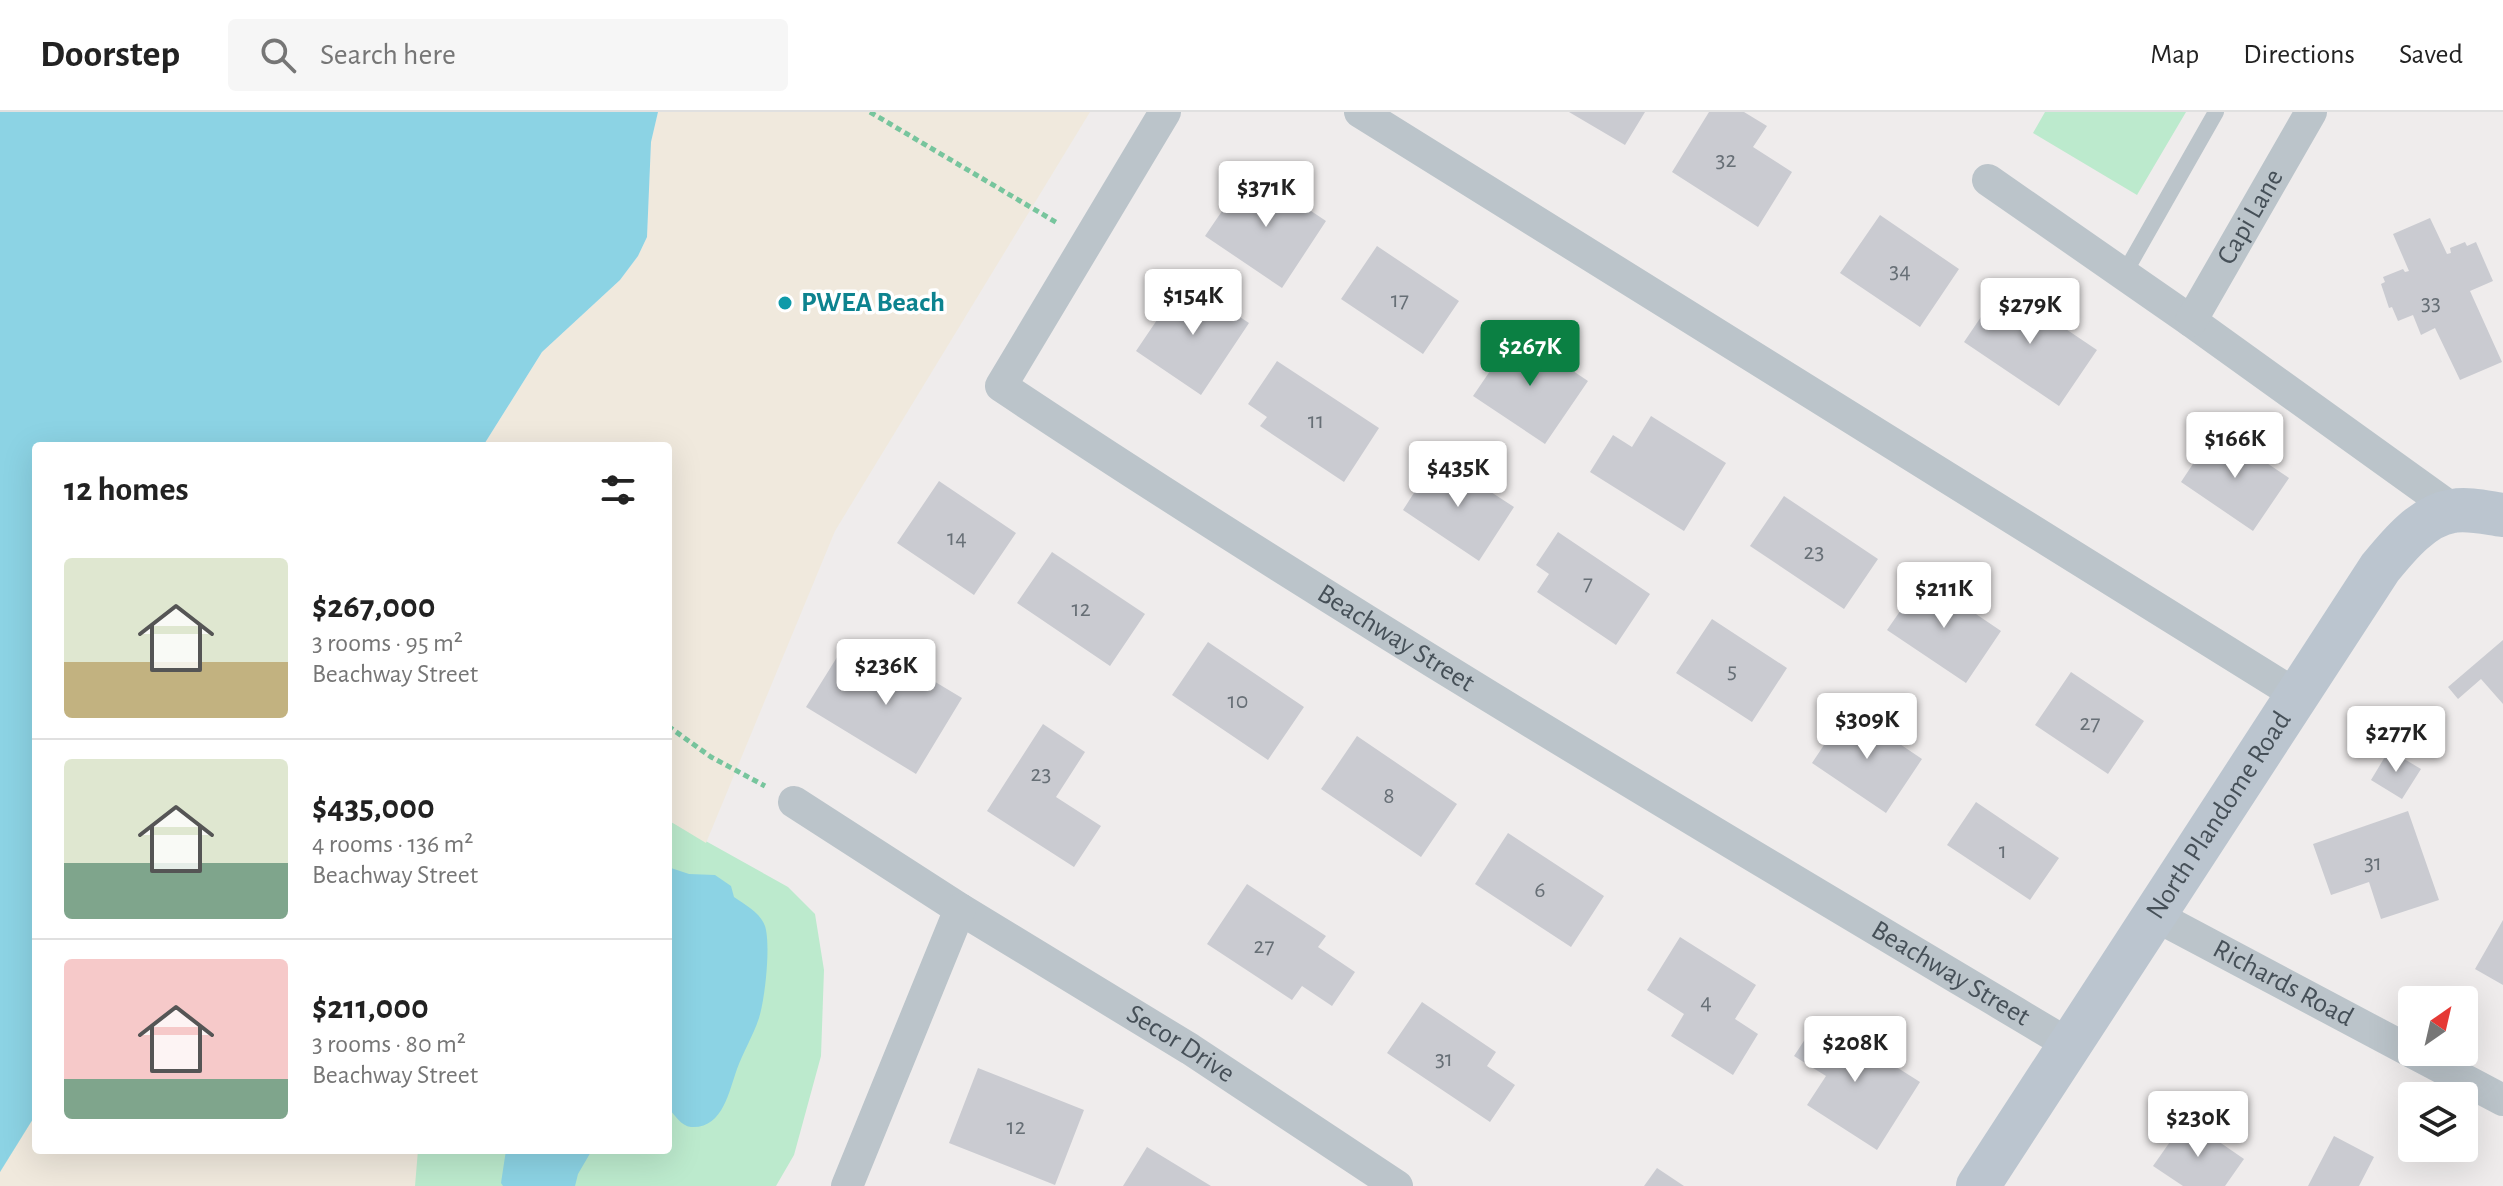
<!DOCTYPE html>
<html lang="en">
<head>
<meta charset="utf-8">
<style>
  :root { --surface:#fff; --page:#f6f6f6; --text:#222; --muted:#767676; --line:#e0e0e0; --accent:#0b8043 }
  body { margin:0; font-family:"Alegreya Sans",sans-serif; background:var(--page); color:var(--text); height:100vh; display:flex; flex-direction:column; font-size:30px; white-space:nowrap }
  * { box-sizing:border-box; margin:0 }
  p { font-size:26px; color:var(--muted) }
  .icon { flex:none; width:44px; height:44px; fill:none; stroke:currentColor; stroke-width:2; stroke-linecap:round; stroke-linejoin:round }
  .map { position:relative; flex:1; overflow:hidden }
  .side { position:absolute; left:32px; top:330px; width:640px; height:712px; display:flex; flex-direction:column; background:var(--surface); border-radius:8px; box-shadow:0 8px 32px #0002 }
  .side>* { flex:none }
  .needle { width:52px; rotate:34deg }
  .controls { position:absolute; left:2398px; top:874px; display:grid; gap:16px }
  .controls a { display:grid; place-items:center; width:80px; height:80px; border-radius:8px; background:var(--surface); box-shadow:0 8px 32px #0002; font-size:40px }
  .price { position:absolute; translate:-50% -68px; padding:0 18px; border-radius:8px; background:#fff; color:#222; font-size:26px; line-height:52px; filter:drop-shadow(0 2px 4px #0008) }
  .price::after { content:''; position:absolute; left:50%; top:48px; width:24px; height:18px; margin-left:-12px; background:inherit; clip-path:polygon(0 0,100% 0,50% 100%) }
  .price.selected { background:var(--accent); color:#fff }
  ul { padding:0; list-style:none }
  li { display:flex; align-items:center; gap:24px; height:200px; padding:0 32px }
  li+li { border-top:2px solid var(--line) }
  li span { display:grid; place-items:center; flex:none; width:224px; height:160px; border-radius:8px; color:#555 }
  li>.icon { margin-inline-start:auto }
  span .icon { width:96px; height:96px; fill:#fffc; stroke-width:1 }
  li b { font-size:34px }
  h2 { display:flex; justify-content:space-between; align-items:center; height:96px; padding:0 32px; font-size:34px }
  header { display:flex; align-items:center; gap:48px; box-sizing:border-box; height:112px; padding:0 40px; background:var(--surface); border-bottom:2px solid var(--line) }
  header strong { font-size:38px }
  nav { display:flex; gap:44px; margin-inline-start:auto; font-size:28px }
  .search { width:560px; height:72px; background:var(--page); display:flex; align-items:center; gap:20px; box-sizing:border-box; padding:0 28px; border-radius:8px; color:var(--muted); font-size:30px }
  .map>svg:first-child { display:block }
  .green { fill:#bceacd }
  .sand { fill:#f0e9dd }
  .water { fill:#8cd3e4 }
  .building { fill:#cacbd1 }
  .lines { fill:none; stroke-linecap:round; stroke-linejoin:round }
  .path { stroke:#77c59d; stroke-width:5; stroke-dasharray:6 4; stroke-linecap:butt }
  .lane { stroke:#bbc4ca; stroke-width:16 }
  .street { stroke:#bbc4ca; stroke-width:32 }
  .secondary { stroke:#bbc5cf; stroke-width:44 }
  .culture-dot { fill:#0f9aa8; stroke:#fff; stroke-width:3 }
  .labels { text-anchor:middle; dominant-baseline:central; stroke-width:7; stroke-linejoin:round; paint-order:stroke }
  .number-label { font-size:24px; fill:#676f76 }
  .street-label { font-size:28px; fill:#465058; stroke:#fff }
  .culture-label { font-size:28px; font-weight:bold; fill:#0d838f; stroke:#fff; text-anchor:start }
</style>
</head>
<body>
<header>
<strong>Doorstep</strong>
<div class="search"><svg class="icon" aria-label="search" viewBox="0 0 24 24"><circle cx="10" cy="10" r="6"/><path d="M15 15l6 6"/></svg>Search here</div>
<nav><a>Map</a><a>Directions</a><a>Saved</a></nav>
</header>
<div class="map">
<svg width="2503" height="1074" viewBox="0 0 2503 1074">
  <rect width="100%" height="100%" fill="#efecec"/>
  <path class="green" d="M2045,0H2186L2137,83L2033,21Z
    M668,708L788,775L815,802L824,858L821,944L794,1043L776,1074H0V1060L36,1002V1038H668Z"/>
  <path class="sand" d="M658,0H1090L835,419L706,731L668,708V334H483L542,240L620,168L638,144L647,125L651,30Z
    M36,1002V1038H418L415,1074H0V1060Z"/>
  <path class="water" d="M0,0H658L651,30L647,125L638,144L620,168L542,240L483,334H36V1002L0,1060Z
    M668,755L689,762L715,763L731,774L734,785C745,793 760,800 765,814C771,833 765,887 759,906C753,924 743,940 737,957C729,979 723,1017 691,1015C681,1014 675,1003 668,996Z
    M506,1038H592L578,1062L575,1074H503L501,1071Z"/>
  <path class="building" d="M1569,0H1645L1625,33Z
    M1709,0H1744L1767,14L1753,35L1792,60L1758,115L1672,60Z
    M1250,58L1326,109L1282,176L1205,124Z
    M1880,103L1959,157L1920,215L1840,161Z
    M2430,106L2447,142L2451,141L2450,136L2465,130L2467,134L2476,130L2493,169L2470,179L2502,250L2460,268L2435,216L2421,223L2413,203L2398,209L2392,195L2389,196L2381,172L2385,170L2383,165L2403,157L2405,160L2409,159L2393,122Z
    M1377,134L1459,189L1423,242L1341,187Z
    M1184,168L1249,211L1201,283L1136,239Z
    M2002,174L2097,238L2059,294L1964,230Z
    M1516,221L1588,269L1545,332L1473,284Z
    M1277,249L1379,316L1344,370L1260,314L1267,305L1248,292Z
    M1651,304L1726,351L1684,419L1590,360L1613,323L1632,335Z
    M2216,317L2289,366L2253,419L2181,370Z
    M1437,345L1514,395L1479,449L1403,398Z
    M939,369L1016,421L974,483L897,431Z
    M1784,384L1878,447L1844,497L1750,434Z
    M1558,420L1650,482L1616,533L1537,480L1549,462L1536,453Z
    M1052,440L1145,502L1110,554L1017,491Z
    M1923,466L2001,519L1966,571L1887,518Z
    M1712,507L1787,556L1752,610L1676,561Z
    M2503,528V592L2481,567L2458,587L2448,575Z
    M1208,530L1304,595L1268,648L1172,583Z
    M877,535L962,586L916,662L806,595L839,542L863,557Z
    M2071,560L2144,609L2108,662L2035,613Z
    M1848,597L1922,647L1886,701L1812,651Z
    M1043,612L1085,640L1056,685L1101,714L1074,755L987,699Z
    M1357,624L1457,692L1421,745L1321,677Z
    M2389,638L2421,657L2402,687L2371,668Z
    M1976,690L2059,746L2030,788L1947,733Z
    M2408,699L2439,788L2381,807L2369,770L2331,783L2313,732Z
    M1508,721L1604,784L1571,835L1475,772Z
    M1247,772L1326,824L1318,835L1355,860L1332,894L1302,874L1292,888L1207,832Z
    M2503,808V873L2475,857Z
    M1680,825L1756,873L1735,907L1758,922L1733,963L1671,924L1684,902L1647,878Z
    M1422,890L1496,940L1487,954L1515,973L1490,1010L1387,941Z
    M1819,906L1920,970L1877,1038L1807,993L1826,964L1794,944Z
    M978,956L1084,998L1055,1073L949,1031Z
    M2186,1007L2244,1047L2225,1074H2183L2153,1054Z
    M2334,1024L2374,1045L2359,1074H2308Z
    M1147,1035L1211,1074H1123Z
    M1657,1056L1684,1074H1644Z"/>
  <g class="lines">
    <path class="path" d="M870,0L1059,112
      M668,614L711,645L765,674"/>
    <path class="lane" d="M2124,162L2216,0"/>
    <g class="street">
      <path id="s1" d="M1165,0L1001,274C1350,506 1711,719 2070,933"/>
      <path d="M1360,0L2298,584"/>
      <path d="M1988,68L2191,209L2454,398"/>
      <path id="s2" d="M2191,209L2311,0"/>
      <path id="s3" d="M794,690L960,797L1190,937L1397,1074"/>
      <path id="s4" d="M2154,803L2412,940"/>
      <path d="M2412,940L2503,988"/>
      <path d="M847,1074L960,797"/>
    </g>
    <path class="secondary" id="s5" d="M1978,1074L2380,456C2398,434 2423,403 2453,399C2468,396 2488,401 2503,403"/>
  </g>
  <circle class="culture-dot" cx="785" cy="191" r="8"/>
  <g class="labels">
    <g class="number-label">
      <text x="1726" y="48">32</text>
      <text x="1900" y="159">34</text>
      <text x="1400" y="188">17</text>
      <text x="2431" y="191">33</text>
      <text x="1316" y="309">11</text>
      <text x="957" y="426">14</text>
      <text x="1814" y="440">23</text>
      <text x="1588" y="471">7</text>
      <text x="1081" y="497">12</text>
      <text x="1732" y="559">5</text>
      <text x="1238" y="589">10</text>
      <text x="2090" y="611">27</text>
      <text x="1041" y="662">23</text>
      <text x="1389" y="684">8</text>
      <text x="2003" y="739">1</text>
      <text x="2373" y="751">31</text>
      <text x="1540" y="778">6</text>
      <text x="1264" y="834">27</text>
      <text x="1706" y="890">4</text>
      <text x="1444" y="947">31</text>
      <text x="1016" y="1015">12</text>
    </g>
    <g class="street-label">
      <text stroke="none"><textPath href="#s2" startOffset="120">Capi Lane</textPath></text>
      <text stroke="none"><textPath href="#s1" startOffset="788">Beachway Street</textPath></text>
      <text stroke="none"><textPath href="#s5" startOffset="442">North Plandome Road</textPath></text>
      <text stroke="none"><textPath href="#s1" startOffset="1436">Beachway Street</textPath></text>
      <text stroke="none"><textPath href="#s4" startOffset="146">Richards Road</textPath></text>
      <text stroke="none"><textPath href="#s3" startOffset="456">Secor Drive</textPath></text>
    </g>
    <g class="culture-label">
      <text x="801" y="191">PWEA Beach</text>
    </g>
  </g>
</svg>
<div class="controls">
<a><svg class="needle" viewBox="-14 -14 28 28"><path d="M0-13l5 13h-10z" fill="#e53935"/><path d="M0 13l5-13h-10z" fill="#767676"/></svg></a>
<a><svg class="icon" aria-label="layers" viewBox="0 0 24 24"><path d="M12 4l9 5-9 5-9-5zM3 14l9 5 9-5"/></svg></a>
</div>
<b class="price" style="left:1266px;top:117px">$371K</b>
<b class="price" style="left:1193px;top:225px">$154K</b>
<b class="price" style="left:2030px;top:234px">$279K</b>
<b class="price selected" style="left:1530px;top:276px">$267K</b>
<b class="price" style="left:2235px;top:368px">$166K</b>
<b class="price" style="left:1458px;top:397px">$435K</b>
<b class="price" style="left:1944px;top:518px">$211K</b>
<b class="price" style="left:886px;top:595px">$236K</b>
<b class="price" style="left:1867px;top:649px">$309K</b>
<b class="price" style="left:2396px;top:662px">$277K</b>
<b class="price" style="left:1855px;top:972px">$208K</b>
<b class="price" style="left:2198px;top:1047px">$230K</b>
<section class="side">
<h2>12 homes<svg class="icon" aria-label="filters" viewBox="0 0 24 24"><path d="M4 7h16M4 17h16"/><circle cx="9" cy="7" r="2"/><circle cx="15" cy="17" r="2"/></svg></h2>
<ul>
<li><span style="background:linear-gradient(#dfe7d0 65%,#c2b280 0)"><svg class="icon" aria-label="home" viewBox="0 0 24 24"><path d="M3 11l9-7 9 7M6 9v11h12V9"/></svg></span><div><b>$267,000</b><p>3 rooms · 95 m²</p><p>Beachway Street</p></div></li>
<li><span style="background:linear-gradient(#dfe7d0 65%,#7fa58c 0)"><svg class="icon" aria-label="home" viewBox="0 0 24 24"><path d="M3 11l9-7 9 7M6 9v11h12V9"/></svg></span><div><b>$435,000</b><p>4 rooms · 136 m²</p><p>Beachway Street</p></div></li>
<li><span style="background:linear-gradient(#f6c9c9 75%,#7fa58c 0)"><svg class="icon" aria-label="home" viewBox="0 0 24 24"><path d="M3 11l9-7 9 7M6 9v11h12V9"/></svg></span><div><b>$211,000</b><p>3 rooms · 80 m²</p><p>Beachway Street</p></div></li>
</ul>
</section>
</div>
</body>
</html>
